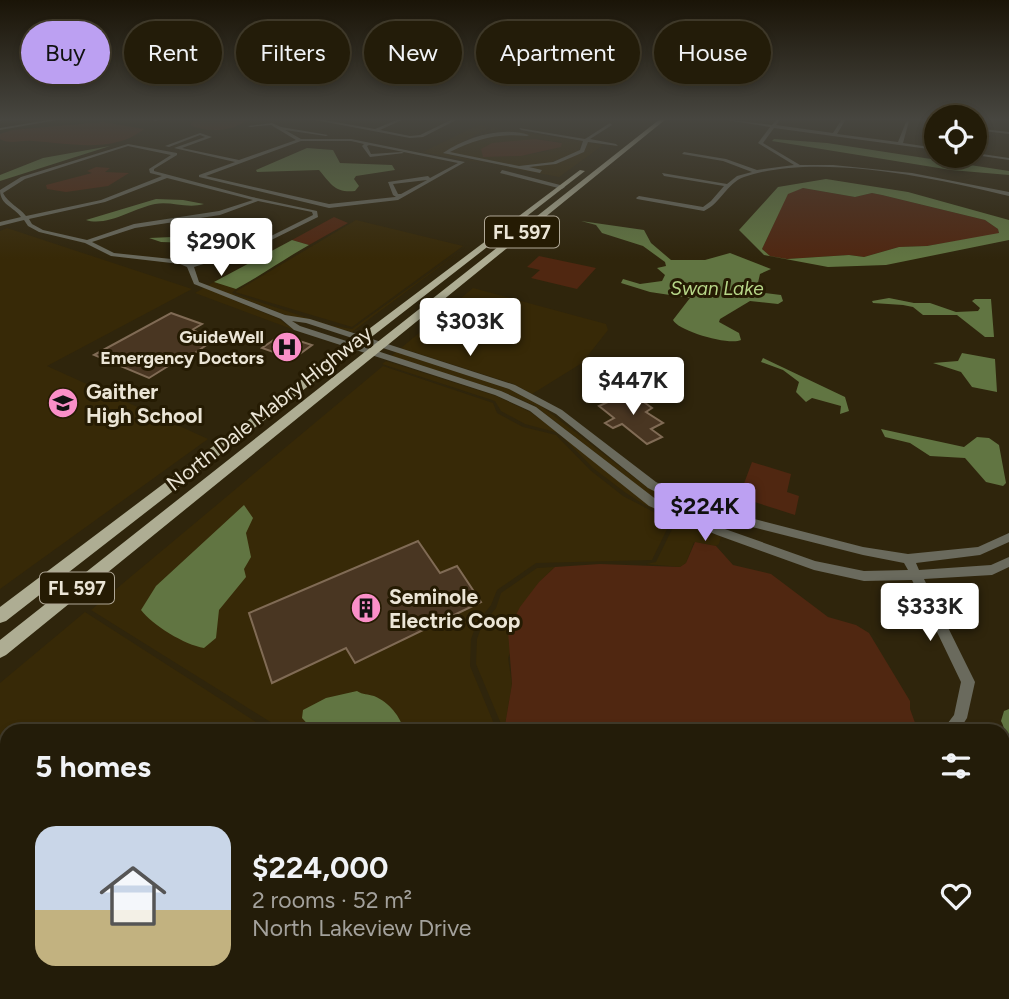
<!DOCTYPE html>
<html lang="en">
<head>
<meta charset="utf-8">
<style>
  :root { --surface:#231c09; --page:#2f2917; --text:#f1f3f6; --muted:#a3a19c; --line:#403a2a; --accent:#bca0f2 }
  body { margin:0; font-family:Figtree,sans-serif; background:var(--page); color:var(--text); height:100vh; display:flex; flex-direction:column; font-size:26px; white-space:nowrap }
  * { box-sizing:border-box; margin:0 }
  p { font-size:23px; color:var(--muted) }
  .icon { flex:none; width:38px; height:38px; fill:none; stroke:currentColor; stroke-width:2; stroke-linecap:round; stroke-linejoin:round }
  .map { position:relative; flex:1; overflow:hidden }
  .details { position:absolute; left:0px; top:724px; width:1010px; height:275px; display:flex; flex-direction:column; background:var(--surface); border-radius:21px 21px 0 0; box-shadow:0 4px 10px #0003,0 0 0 2px var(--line) }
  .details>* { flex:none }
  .top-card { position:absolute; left:21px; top:21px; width:968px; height:63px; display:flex; gap:14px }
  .tools { position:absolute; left:924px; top:105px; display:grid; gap:14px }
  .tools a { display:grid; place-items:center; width:63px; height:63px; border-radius:50%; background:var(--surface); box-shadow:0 4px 10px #0003,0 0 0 2px var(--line); font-size:35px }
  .price { position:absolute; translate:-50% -60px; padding:0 16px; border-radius:7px; background:#fff; color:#222; font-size:23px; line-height:46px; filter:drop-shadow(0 2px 4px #0008) }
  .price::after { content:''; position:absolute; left:50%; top:42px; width:21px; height:16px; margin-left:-10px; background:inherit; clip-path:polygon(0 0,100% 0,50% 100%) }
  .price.current { background:var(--accent); color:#111 }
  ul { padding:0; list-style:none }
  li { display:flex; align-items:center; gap:21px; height:175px; padding:0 35px }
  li+li { border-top:2px solid var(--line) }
  li span { display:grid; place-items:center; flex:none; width:196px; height:140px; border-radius:21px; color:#555 }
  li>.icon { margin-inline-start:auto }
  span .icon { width:84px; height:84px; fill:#fffc; stroke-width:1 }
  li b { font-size:30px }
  h2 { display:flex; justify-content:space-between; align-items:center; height:84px; padding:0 35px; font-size:30px }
  .pill { padding:0 24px; border-radius:32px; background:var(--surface); box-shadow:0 4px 10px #0003,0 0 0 2px var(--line); font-size:24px; line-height:63px }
  .pill.current { background:var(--accent); color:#111 }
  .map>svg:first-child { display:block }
  .built { fill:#372907; fill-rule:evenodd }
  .green { fill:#502711 }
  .water { fill:#617542; fill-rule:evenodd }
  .building { fill:#493622; stroke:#806b55; stroke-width:2 }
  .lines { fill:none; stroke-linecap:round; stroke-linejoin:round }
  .minor { fill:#6a6a5d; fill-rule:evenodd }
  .major { fill:#aead93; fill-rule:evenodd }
  .labels { text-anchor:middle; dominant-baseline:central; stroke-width:6; stroke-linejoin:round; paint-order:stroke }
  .far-poi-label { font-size:18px; font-weight:bold; fill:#ebe5d6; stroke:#251b03; text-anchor:end }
  .shield { fill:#251b03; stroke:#b0a897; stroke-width:2 }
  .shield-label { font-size:19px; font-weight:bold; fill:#ebe5d6 }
  .far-water-label { font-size:19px; font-style:italic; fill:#b7d688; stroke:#251b03 }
  .poi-label { font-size:21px; font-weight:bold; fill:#ebe5d6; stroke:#251b03; text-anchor:start }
  .street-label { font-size:21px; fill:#ebe5d6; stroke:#251b03 }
</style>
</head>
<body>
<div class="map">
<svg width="1009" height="999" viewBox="0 0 1009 999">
  <rect width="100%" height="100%" fill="#2f250c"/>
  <path class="built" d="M478,125L499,128L481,135L493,128L490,127L443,153L489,164L423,152Z
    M502,129L582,141L579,151L552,162L519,166L449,153L477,138L500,132L529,135ZM535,139L562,142L548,151L521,156L483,157Z
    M586,142L603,145L559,177L494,165L541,172L526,167L555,163L584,152Z
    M356,220L463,246L352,327L235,292Z
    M7,228L192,289L47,366L208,439L0,589V231Z
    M466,247L352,332L286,315L234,295L228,298L279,319L294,330L335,345L195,293L214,282L236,289L232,293L329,325L352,329Z
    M473,288L606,324L608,330L582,363L532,394L514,384L401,348Z
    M396,352L509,389L541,406L648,488L699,513L698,518L656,500L534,405L501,391L391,356Z
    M386,361L496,396L530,412L563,436L650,506L721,537L719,544L716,546L694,542L686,563L680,567L646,564L656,562L675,523L673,518L645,505L626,493L593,468L559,433L525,424L501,411L495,401L382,364Z
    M383,366L493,403L497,413L523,427L556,435L590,470L623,496L671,521L652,560L536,563L497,590L491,605L477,623L471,639L470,666L497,731H285L91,610Z
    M555,567L539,582L508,658L512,684L504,731L476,664L477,639L482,625L496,608L501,593L537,568Z
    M85,612L270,731L7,732V992H219L213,999H0V683Z"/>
  <path class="green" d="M195,119H248C233,132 208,133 190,125Z
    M103,122L144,129C114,154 67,143 32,141C21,140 10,145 0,139V134L12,130Z
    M535,139L562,143L561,147L521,156L483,157L481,149L492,143Z
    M96,167L110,168L105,172L129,173L108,186L66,192L47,189L46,185L92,173L87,171Z
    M803,188L855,197L872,193L882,195L985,220L998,229L999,234L927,246L899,247L864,257L849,255L787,259L770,256L762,249L788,193Z
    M334,217L348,223L309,245L292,240Z
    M539,256L596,268L577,289L531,278L540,270L527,267Z
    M752,462L791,474L787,492L799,496L795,515L739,497Z
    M695,542L716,546L733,565L771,574L828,617L856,625L869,633L910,701V709L918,731H504L512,684L508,631L520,607L539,582L555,567L600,564L680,567L686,563Z
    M219,992H332L312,999H213Z
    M477,992H781V999H496Z"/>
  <path class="water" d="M774,139L827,143L1009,171V175L951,170L772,141Z
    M110,146L0,181V175L43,158Z
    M307,148L333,150L340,163L392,165L395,170L356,176L354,179L359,186L355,191C335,193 331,184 319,170L257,172L256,170Z
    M826,179L908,192L1009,220V240L886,265L828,267L764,255L739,230L778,187ZM803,188L855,197L872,193L882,195L985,220L998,229L999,233L927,246L899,247L864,257L849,255L787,259L770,256L762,249L788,194Z
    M156,199L183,200L204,204C187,209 171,201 155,204C134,208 107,227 86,220Z
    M260,220L266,222L228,240L197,241L194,243H201L197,248L189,247L192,243L161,242L149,238L219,235Z
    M581,221L644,230L651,243L671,260H705L730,253L771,269L760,274L757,287L765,293L781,295L783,301L778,304L750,301L720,319L719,322L739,333L741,340C730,346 678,331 673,320L690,298L650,292L621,283L623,279L640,284L662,281L665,275L657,268L666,266L665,262L643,246L602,233L596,225Z
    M292,240L309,245C284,259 262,275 236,289L214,282Z
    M889,298L914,303H930L956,312L978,311L980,308L972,301L975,299H991L994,337H985L957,315H923L913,307L903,305L873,303L872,301Z
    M962,353L995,359L997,392L972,387L961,372L933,363L958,361Z
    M763,358L845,397L849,411L840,414L841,406L812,398L806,402L796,392L799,382L783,370L761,362Z
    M881,429L964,447L977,437L989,438L999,445L1006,483L1003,486L986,482L965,458L930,456L910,443L885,437Z
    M244,505L253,518L246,533L251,557L244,569L246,577L219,610L216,638L204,648C185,645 152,625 141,610L156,586Z
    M357,691C363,695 368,694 374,696C389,702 401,717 404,731H314L302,718L303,710L326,698Z
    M1009,709V965L1003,959V783C1009,770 1009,735 1001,721L1004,711Z
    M333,992H477L495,999H312Z"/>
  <path class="building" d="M171,313L202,324L192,330L215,339L182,362L178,360L149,378L94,355Z
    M281,335L312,345L293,359L262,348Z
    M630,392L652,408L646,412L663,423L651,429L662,437L647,444L622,424L613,428L605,423L614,418L599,406Z
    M418,541L440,573L457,566L481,602L355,663L346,648L272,683L249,613Z"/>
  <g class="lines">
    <path class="minor" d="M0,119H5L0,121Z
      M54,119H63L0,130V128Z
      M151,119H157L158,120L156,121Z
      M310,119H318L375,129L399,119H404L380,130L410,136L420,135L453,119H458L423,137L410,138Z
      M721,119L772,125L777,119H781L776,125L833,133L842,119H846L837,134L898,142L906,122L909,121L903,143L936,148V150L774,128L763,143L800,165H833L912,173L1009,192V196C937,178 815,152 744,177C727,183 721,203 704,211L637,199L636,198L639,196L703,207L711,201L724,186L664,176L662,173L727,184L737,176L752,172L723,161L682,154L684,152L726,159L757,170L794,165L758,143L770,127Z
      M272,123L281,127L328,135L326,136L285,130L301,139H351L465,162L398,200L329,208L199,177V175L235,162L174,148L205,137L200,135L169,147L165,146L200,133L212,137L182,148L239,160L296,140L271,125L250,127L248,126ZM301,141H351L364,144L362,146L370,157L404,153L402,152L371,154L367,146L369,145L458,163L430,178L428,176L388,182L393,195L396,197H395L329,204L206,176ZM427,180L401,194H398L393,184Z
      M610,123L612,125L590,139L616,144L618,146L588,142L584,152L556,164L529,167L542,170L540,173L443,153C467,137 501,126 529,135L527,136C498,133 476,139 450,152L519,166L553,162L580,150L583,141L521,130L519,128L585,139Z
      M975,128L1009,132V134L975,130Z
      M128,144L177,153V155L154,169V171L252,197L317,211L318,217L255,248L194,267L199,282L285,315L310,319L515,385L562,410L656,482L689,499L727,512L863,547L908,554L978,547L1009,533V542L980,555L916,563L919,570L991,565L1009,557V567L992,575L924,579L975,682L967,718L958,732H941L954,715L961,682L912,580L864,581L814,570L717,535L649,506L530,411L495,395L294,330L281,319L194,284L187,267L180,264L111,256L85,243L39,232L28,226L24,220L0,226V222L21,217C13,206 0,205 0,190L21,177ZM128,146L171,155L149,169L150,173L162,176L101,200L26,216C19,207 8,203 3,193L25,179ZM167,178L253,200L219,211L134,224L87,240L43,230L32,224L29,219L105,202ZM258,201L312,212L313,215L251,246L190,264L181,260L114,253L92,242L135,228L220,215ZM292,321L306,323L509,389L556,414L648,488L681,505L725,520L863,555L904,563L908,570L864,571L815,561L725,529L657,500L536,407L501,391L300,326Z
      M975,153L1009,158V160L975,155Z
      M502,170L564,186L565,187L562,189L500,173Z
      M882,992H900L901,999H883Z"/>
    <path class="major" d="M660,119H666L6,655L0,658V640Z
      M580,170L585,171L6,621L0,623V607Z"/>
  </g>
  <linearGradient id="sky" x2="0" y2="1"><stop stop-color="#1a1407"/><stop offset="0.46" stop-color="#474640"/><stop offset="1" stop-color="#474640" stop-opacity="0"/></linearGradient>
  <rect width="1009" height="259" fill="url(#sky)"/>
  <defs>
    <g id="hospital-disc" transform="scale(1.575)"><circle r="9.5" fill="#fa8fc8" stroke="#251b03"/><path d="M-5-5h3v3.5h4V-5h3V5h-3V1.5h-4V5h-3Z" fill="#111"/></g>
    <g id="school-disc" transform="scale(1.575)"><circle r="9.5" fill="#fa8fc8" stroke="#251b03"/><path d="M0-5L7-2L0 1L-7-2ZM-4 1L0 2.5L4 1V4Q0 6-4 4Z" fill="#111"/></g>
    <g id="building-disc" transform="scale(1.575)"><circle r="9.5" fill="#fa8fc8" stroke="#251b03"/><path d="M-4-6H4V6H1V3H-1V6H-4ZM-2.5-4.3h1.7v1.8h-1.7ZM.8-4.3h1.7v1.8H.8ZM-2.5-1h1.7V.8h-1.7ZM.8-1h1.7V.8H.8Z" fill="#111"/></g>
  </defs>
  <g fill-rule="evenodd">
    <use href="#hospital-disc" x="287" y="347"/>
    <use href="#school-disc" x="63" y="403"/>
    <use href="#building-disc" x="366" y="608"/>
  </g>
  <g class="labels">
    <g class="far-poi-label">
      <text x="264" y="337">GuideWell<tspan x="264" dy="21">Emergency Doctors</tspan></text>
    </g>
    <g class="shield">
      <rect x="485" y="216.5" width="74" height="31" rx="5"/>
      <rect x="40" y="572.5" width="74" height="31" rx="5"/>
    </g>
    <g class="shield-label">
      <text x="522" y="232">FL 597</text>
      <text x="77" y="588">FL 597</text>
    </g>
    <g class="far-water-label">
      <text x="717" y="288">Swan Lake</text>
    </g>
    <g class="poi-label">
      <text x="86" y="391">Gaither<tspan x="86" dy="24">High School</tspan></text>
      <text x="389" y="596">Seminole<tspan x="389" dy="24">Electric Coop</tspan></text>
    </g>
    <g class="street-label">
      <text transform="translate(269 408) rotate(-38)">North Dale Mabry Highway</text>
    </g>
  </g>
</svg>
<div class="tools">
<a><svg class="icon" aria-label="locate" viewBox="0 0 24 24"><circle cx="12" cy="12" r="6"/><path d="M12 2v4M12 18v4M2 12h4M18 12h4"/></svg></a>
</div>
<b class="price" style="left:221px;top:278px">$290K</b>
<b class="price" style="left:470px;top:358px">$303K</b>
<b class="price" style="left:633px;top:417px">$447K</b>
<b class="price current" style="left:705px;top:543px">$224K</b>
<b class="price" style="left:930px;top:643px">$333K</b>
<div class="top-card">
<a class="pill current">Buy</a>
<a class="pill">Rent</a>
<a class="pill">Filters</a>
<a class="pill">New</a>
<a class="pill">Apartment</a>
<a class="pill">House</a>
</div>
<section class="details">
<h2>5 homes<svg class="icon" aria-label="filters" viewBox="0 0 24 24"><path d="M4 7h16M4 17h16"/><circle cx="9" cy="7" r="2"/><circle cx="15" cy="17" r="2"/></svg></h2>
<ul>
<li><span style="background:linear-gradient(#c9d6e8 60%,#c2b280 0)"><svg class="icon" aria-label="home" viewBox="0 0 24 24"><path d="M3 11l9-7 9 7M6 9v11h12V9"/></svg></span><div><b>$224,000</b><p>2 rooms · 52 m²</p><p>North Lakeview Drive</p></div><svg class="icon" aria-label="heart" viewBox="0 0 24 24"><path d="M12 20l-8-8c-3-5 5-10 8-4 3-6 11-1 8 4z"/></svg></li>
</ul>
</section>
</div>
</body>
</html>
